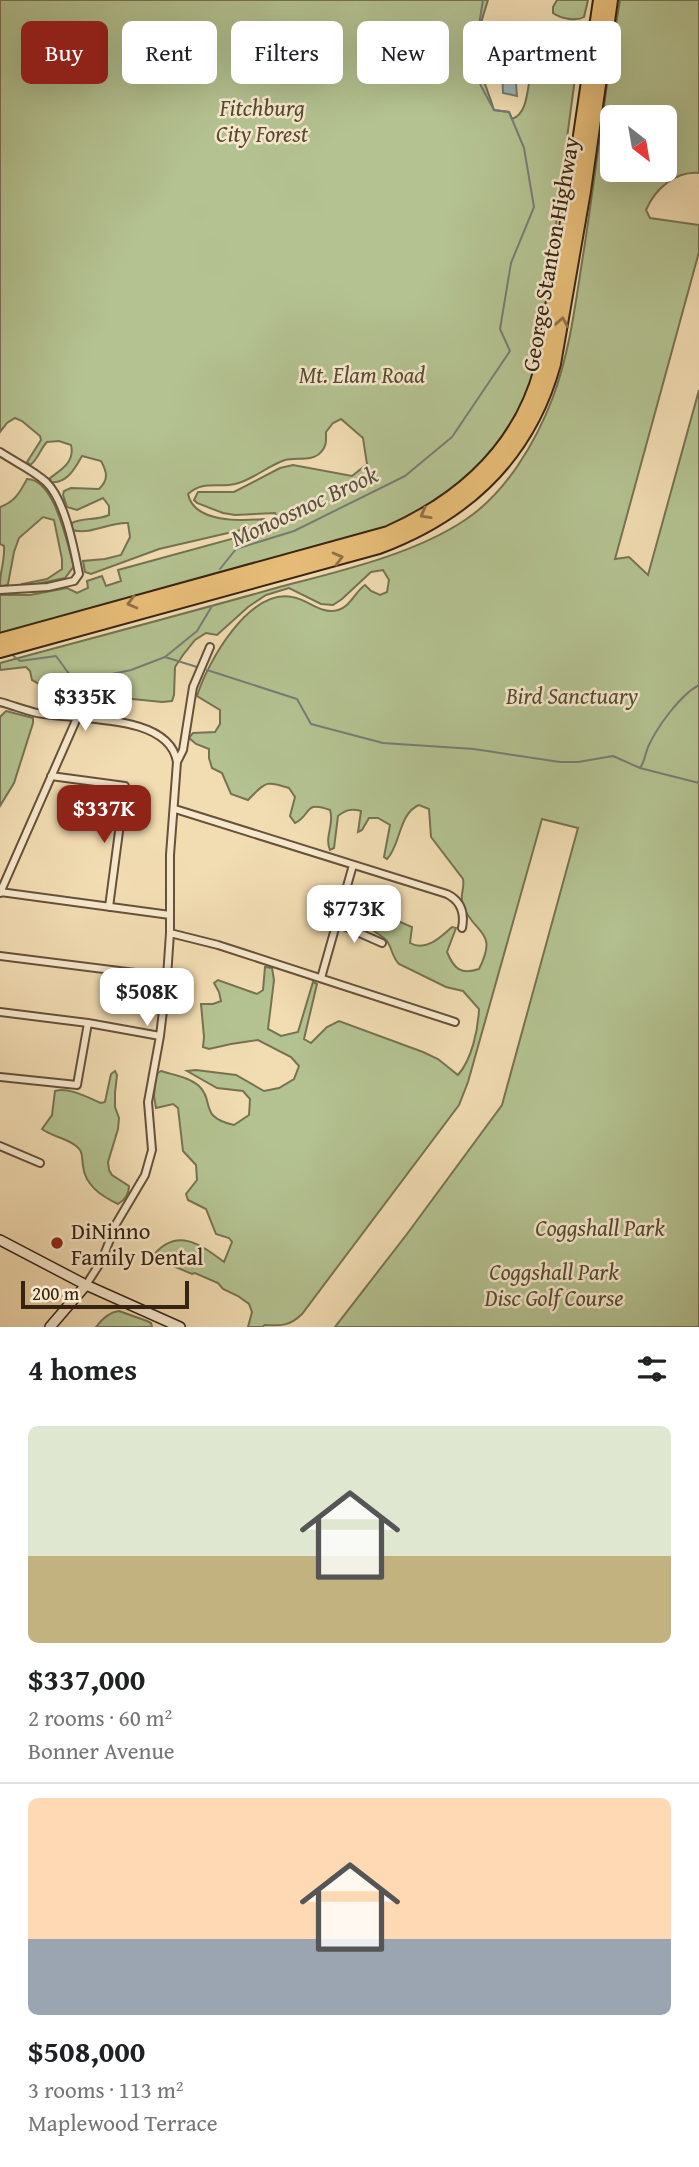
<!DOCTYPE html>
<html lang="en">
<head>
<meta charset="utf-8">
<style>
  :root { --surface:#fff; --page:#f2f2f2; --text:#202124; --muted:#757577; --line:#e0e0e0; --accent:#8f2418 }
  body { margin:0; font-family:"Gentium Book Plus",serif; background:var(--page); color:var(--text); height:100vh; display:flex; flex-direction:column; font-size:26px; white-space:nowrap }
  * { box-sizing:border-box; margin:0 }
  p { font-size:23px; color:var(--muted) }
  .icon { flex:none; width:38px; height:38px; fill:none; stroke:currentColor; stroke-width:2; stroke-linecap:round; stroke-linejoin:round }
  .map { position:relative; height:1327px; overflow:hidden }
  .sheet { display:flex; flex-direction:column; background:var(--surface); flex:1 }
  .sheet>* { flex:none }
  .banner { position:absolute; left:21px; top:21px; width:658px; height:63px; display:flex; gap:14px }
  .needle { width:46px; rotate:149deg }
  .controls { position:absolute; left:600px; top:105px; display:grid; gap:14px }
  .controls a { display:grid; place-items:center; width:77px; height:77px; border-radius:10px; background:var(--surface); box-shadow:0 7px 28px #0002; font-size:35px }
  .scale { position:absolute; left:21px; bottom:18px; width:168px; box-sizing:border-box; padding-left:7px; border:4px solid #372312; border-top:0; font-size:19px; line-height:24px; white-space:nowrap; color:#372312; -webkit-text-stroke:5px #f7e8cd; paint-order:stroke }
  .price { position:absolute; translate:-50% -60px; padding:0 16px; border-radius:14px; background:#fff; color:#222; font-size:23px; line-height:46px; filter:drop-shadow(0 2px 4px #0008) }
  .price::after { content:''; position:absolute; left:50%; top:42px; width:21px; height:16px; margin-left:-10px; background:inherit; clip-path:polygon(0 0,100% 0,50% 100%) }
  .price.current { background:var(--accent); color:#fff }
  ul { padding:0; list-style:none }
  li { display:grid; align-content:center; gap:14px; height:371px; padding:0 28px }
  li+li { border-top:2px solid var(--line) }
  li span { display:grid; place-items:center; height:217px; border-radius:10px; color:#555 }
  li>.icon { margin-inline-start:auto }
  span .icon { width:126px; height:126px; fill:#fffc; stroke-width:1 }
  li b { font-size:30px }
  h2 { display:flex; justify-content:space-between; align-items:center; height:84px; padding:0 28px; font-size:30px }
  .chip { padding:0 24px; border-radius:10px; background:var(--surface); box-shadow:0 7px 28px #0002; font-size:24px; line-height:63px }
  .chip.current { background:var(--accent); color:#fff }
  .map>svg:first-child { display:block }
  .green { fill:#b4c291; stroke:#767252; stroke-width:2; fill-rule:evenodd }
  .water { fill:#a2b8b9; stroke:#777c76; stroke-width:2 }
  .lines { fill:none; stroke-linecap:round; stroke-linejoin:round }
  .stream { stroke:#777c76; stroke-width:2 }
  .street-casing { stroke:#66513a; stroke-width:10 }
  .secondary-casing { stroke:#372312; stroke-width:12 }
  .highway-casing { stroke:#372312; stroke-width:16 }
  .street { stroke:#f7e8cd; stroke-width:6 }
  .secondary { stroke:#f7e8cd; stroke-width:9 }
  .highway { stroke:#e9be79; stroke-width:12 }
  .oneway { stroke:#907046 }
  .poi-dot { fill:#8f2418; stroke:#f7e8cd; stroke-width:2.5 }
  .labels { text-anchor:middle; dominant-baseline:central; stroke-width:5; stroke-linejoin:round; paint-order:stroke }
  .park-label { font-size:23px; font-style:italic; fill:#564b32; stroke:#f7e8cd }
  .street-label { font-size:23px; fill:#372312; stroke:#f7e8cd }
  .poi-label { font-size:23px; fill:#372312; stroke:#f7e8cd; text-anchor:start }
  .water-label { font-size:24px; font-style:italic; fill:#575044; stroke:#f7e8cd }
</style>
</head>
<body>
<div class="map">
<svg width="699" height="1327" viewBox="0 0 699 1327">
  <rect width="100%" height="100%" fill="#f2dcb2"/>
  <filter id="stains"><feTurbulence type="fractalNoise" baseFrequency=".00286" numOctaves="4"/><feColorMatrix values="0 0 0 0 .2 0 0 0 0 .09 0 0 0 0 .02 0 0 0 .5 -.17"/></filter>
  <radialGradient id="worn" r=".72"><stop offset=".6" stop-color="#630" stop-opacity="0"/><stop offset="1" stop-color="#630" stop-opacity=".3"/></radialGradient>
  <path class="green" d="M0,0H488C482,19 474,41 478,61C482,78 489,94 494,110L509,112L512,119C532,112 525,77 536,60L538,69L541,72L544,67L549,32L560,24L573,27L581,34L559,197L550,285L538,357L530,386L514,419L490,454L466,478L437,502L410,518L361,537L0,634V595H30L67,588L77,593L88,588L87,581L102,576L106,586L121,581L118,570L264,530L279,522L275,513L235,515L223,513L197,503L194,500L198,492H234L280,468L293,465L352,476L367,464L363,438L341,419L333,423L326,432C326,440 327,446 321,452C313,462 296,457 285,460C267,466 253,480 235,484C218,488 203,480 188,494C194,523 242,521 264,519L267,524L159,549L91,574L85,572L83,561L105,559L121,555L130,537L128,523C109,522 92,535 72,530V523C83,517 96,521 109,515V506L103,498L77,510L67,507L63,495L64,491L71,488L99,489C109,479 107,472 101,461L82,456C75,468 67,484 51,482L50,478C62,469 75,462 71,445L59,441L47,442C40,449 38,460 30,465L27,462L41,440L40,436L22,421L15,418L7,423L0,432Z
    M557,0H588L584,17C576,22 560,18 553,13V7Z
    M620,0H699V173C675,171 655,189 646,210L650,218L699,225V252L615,559L629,557L648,575L699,390V1327H335L407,1234L502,1105L578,828L542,819L468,1082L459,1105L302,1314C290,1326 281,1326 265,1325L262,1327H248L252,1312L249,1304L238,1296L223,1289L218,1283L195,1273L192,1274L152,1257C176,1226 200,1244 224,1262L232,1242L229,1238L216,1234L206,1209L188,1200L186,1194L197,1180L196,1165L183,1151L178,1108L173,1104L156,1108L154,1096L156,1074L161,1071C173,1075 189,1077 199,1086C215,1101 198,1117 234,1125L249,1115L250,1099L243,1091L217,1088L187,1071L196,1070L236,1075L264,1091L279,1088L294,1079L299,1066L291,1057L258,1040L231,1044L209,1049L203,1047L204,1037L201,1004H213L221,1001L219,992L214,983L218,980L257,994L263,990L265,967L272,968L274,980L268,1029L281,1036L298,1032L313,982L317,984L304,1039L311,1043L327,1027L339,1021L423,1052L438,1059L458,1075C472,1059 478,1030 479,1009L463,991L446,987L399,964C392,957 392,948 387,941C381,934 373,933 368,924L376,904L381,901L383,912L391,918L412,927L410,943C426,952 441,937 452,927L456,928L447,952C454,969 461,975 479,969C499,930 474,934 463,906C459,896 465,889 463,879L431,837L429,809L419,805C398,814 401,845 387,859L384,857L390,825L378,818H369L362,830L358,832L361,811C351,808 346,810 338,816L334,848L330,850C324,837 335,823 330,810C303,800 312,815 295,823L290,816L295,797L289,788C265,780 266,782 248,800L231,794L222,773L212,768L209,758V749L196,744L189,738L193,733L215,732L220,724V710L197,696C208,661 249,589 292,597C308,599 320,615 338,610C350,607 355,592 365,585L371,591L380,595L387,592L389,580L383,570L371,572L342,599L333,605L321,604L289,588L266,595L248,607L217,635L206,633L195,640L183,655L175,667L174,695L172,701L162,702L83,694L75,701L72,711L43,705V686L32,680L30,671L26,667L0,670V663C92,638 184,614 276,588C336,572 413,555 465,520C506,493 536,442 553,397C569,354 575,307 582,262C596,175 605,87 620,0ZM612,117H665V170H612Z
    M27,479C55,479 67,544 74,566L65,578L23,587L22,584L47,579L62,569V559L54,520L43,517L19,538L14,552L8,584L3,587L0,585C0,571 5,560 4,546L0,544V507C15,502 20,492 27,479Z
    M6,711L33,718V723L14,783L0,806V717Z
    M115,1071L117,1075L115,1093V1107L119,1118L118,1129L108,1162L109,1170L112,1175L129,1186C129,1194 125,1200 118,1204C101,1196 85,1185 83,1166C82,1160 83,1155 80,1150C72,1139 52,1137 42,1129L52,1115L55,1091C69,1087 87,1097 101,1103L105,1102L111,1074Z
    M119,1311L147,1321L151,1323L152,1327H96C102,1319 109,1312 119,1311Z"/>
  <path class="water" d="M502,69L515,71L517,96L503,93Z"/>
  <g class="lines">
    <path class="stream" d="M220,569L236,549L294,531L405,476L452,437L510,351L500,329L511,263L534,207L524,148L509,112L494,110L481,86L473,62L483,0
      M11,654L20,661L56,656L75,682L131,670L165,657L197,631L212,606
      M165,657L197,667
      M207,670L297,699L311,724L383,743L474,749L560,762H578L613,756L640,768L699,783
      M640,768C645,761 645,754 648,747C657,727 680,695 699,685"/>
    <g class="street-casing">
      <path id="street" d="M0,452C15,462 33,470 46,482C65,500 74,549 79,574L74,581L48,587L0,590
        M0,702C12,705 24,710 37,713C74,721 169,712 177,762L170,855V933L167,977L160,1036L148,1102L152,1150L145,1175L116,1224L102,1260L86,1285
        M177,762L183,750L193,687L210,647
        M51,776L125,786L109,907
        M175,809L447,894C461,901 465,913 462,928
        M0,892L170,915
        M0,893L77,718
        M337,923L382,943
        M170,933L218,945L455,1022
        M0,956L167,977
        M321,978L353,865
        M0,1012L88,1023L160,1036
        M0,1077L77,1085L88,1023
        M0,1146L40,1163"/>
    </g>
    <g class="secondary-casing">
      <path id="secondary" d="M0,1240L86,1285L180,1327
        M50,1327L86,1285"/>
    </g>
    <g class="highway-casing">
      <path id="highway" d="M0,640L388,533C462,500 519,449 541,369L569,210L600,0
        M0,651L379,547C467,514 529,455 554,364L584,191L611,0"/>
    </g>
    <use href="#street" class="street"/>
    <use href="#secondary" class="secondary"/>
    <use href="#highway" class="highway"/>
  </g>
  <defs><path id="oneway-chevron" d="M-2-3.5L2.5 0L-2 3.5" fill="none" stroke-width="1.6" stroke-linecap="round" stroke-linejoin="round" transform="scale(1.75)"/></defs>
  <g class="oneway">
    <use href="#oneway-chevron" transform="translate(562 322) rotate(-80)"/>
    <use href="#oneway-chevron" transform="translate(425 514) rotate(151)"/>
    <use href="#oneway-chevron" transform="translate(338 558) rotate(-15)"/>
    <use href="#oneway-chevron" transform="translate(132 603) rotate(165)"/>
  </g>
  <circle class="poi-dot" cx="57" cy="1243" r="7"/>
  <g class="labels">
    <g class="park-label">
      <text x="262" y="107">Fitchburg<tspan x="262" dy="26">City Forest</tspan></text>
      <text x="362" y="374">Mt. Elam Road</text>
      <text x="572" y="695">Bird Sanctuary</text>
      <text x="600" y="1227">Coggshall Park</text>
      <text x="554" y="1271">Coggshall Park<tspan x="554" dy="26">Disc Golf Course</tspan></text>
    </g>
    <g class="street-label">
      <text transform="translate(550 254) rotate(-80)">George Stanton Highway</text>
    </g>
    <g class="poi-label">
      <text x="71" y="1230">DiNinno<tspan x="71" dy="26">Family Dental</tspan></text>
    </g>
    <g class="water-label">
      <text transform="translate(304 506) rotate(-25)">Monoosnoc Brook</text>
    </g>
  </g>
  <rect width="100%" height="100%" filter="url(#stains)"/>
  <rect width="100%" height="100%" fill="url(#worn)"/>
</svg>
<div class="controls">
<a><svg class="needle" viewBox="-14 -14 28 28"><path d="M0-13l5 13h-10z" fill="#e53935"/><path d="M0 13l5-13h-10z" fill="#757577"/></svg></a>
</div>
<div class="scale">200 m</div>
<b class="price" style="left:85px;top:733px">$335K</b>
<b class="price current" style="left:104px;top:845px">$337K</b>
<b class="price" style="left:354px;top:945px">$773K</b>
<b class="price" style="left:147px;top:1028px">$508K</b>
<div class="banner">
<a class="chip current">Buy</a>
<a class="chip">Rent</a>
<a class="chip">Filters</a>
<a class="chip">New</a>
<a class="chip">Apartment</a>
</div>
</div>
<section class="sheet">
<h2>4 homes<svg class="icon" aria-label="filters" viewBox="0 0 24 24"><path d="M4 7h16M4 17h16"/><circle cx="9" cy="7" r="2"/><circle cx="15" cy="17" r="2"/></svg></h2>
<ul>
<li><span style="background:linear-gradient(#dfe7d0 60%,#c2b280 0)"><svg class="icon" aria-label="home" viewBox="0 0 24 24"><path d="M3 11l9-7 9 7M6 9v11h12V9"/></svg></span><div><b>$337,000</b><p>2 rooms · 60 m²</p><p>Bonner Avenue</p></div></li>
<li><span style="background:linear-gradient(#ffd9b3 65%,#9aa5b1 0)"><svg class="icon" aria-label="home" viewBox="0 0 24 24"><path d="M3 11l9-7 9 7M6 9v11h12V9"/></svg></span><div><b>$508,000</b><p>3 rooms · 113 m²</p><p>Maplewood Terrace</p></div></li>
</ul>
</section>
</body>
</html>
